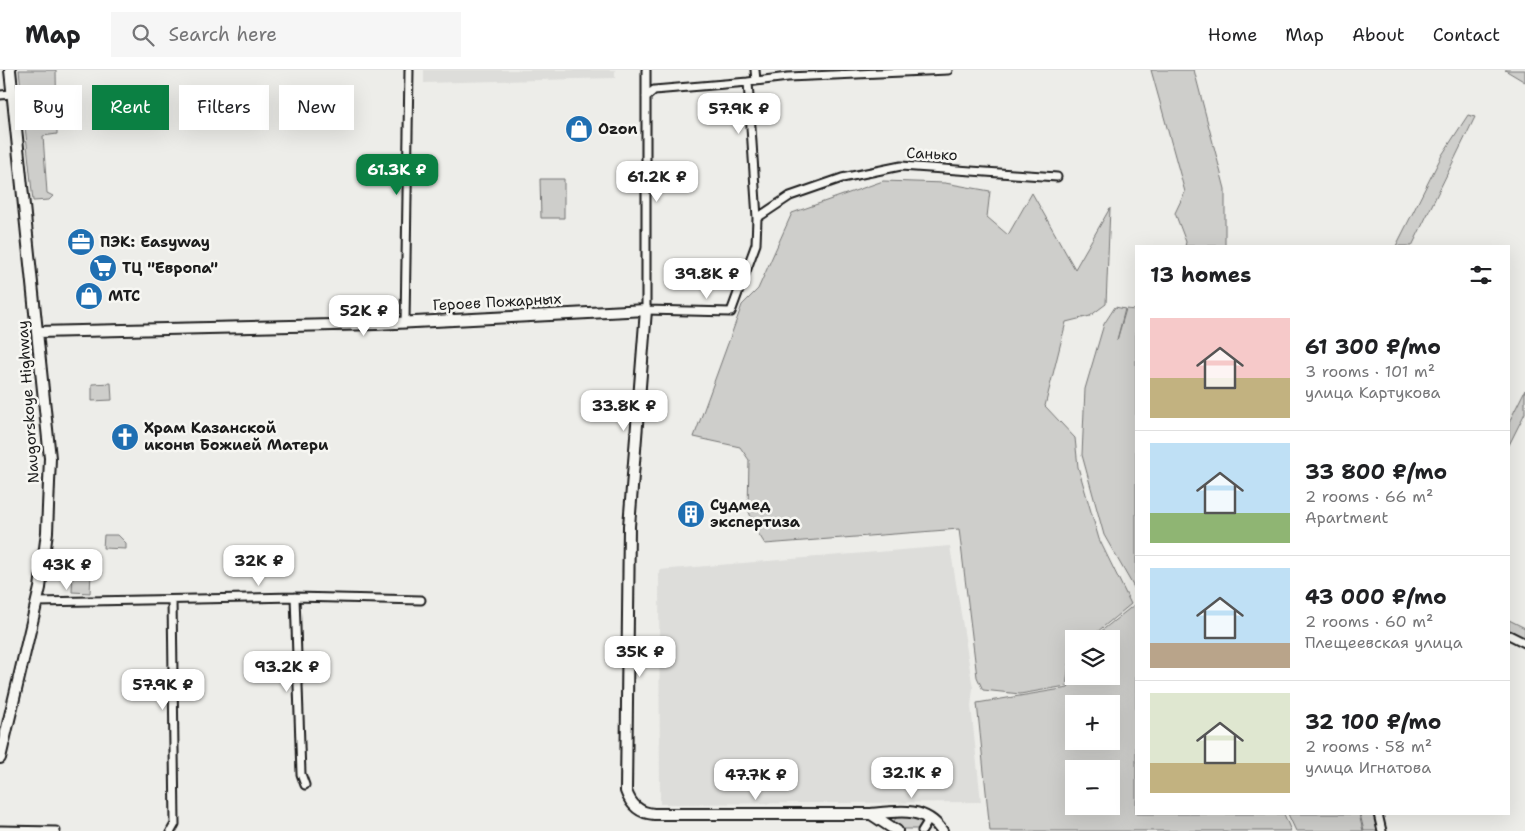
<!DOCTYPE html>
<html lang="en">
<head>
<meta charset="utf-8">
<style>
  :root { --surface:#fff; --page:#f6f6f6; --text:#202124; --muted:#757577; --line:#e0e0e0; --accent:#0b8043 }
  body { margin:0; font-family:"Shantell Sans",sans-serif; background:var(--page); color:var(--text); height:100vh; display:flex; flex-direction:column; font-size:19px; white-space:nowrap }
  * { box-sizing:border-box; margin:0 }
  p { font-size:16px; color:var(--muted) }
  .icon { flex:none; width:28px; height:28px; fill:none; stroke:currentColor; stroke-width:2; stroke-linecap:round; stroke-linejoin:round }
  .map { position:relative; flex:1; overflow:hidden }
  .sheet { position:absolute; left:1135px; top:175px; width:375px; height:570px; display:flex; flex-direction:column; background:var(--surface); border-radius:0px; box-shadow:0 5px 20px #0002 }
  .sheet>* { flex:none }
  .hud { position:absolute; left:15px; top:15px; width:475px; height:45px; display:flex; gap:10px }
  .controls { position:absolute; left:1065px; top:560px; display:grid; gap:10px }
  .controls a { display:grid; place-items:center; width:55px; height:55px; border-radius:0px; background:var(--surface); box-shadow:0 5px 20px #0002; font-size:25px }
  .price { position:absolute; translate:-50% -42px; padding:0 11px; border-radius:10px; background:#fff; color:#222; font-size:16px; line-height:32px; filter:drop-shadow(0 1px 2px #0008) }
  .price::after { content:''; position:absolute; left:50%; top:30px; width:15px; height:11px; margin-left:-8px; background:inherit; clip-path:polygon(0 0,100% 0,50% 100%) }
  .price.current { background:var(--accent); color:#fff }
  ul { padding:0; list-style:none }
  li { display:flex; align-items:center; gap:15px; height:125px; padding:0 15px }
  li+li { border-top:1px solid var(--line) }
  li span { display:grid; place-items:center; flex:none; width:140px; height:100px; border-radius:0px; color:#555 }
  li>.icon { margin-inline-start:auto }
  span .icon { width:60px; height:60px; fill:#fffc; stroke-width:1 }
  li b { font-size:21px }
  h2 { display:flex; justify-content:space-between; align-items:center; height:60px; padding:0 15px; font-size:21px }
  .pill { padding:0 18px; border-radius:0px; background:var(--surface); box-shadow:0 5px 20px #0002; font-size:18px; line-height:45px }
  .pill.current { background:var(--accent); color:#fff }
  header { display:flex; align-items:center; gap:30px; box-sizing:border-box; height:70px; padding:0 25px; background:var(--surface); border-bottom:1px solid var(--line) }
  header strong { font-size:24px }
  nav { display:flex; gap:28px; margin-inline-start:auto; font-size:18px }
  .search { width:350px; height:45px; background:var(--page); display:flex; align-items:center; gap:12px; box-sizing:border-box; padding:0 18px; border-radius:0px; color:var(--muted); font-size:19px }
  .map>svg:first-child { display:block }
  .built { fill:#ddddda }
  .green { fill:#cececb; stroke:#757574; fill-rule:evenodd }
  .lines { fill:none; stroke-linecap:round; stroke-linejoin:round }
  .minor-casing { stroke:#1c1c1c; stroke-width:11 }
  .secondary-casing { stroke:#1c1c1c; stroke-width:14 }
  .minor { stroke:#f6f6f2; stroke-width:7 }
  .secondary { stroke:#f6f6f2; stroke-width:10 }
  .labels { text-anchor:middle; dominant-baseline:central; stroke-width:5; stroke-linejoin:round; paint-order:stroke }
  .poi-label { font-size:15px; font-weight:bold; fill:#1c1c1c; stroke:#f6f6f2; text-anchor:start }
  .street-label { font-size:15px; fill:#1c1c1c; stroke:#f6f6f2 }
</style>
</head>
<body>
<header>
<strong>Map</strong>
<div class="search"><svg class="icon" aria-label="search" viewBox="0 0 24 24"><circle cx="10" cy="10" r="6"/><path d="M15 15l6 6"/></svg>Search here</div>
<nav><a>Home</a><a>Map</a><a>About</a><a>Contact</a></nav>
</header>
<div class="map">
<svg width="1525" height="761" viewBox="0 0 1525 761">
  <rect width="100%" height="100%" fill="#edede9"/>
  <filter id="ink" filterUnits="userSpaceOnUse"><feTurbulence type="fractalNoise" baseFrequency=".02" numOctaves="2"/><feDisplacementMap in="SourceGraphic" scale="10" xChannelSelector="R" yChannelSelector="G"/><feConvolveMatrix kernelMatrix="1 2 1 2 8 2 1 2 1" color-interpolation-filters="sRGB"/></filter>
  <g filter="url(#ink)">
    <path class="built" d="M424,0H615V8L424,13Z
      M950,476L973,618L971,636L981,732L660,734L659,500Z"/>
    <path class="green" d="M19,0H56L57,64L43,66L47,123L53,126L49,130L33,131Z
      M1151,0H1194L1225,119V176H1185L1186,172L1175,143L1185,122Z
      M1505,0H1525V12Z
      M1468,45L1475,47L1412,176H1396L1442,85Z
      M540,109H564V148H541Z
      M883,111L945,113L990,121L987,147L1008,165L1032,123L1075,199L1110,138L1106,234L1090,246L1066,252L1045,336L1075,368L1078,397L1099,469L1131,534L1097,562L1098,569H1074V593L1069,594L1066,616L1020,624L983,620L977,607L959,459L765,474L755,458L748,439L749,390L740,377L694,367L742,235L758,219L792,143Z
      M1115,237L1125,239L1117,270L1126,239L1136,240V521L1104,465L1082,385L1085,319L1104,254Z
      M111,313L112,330L92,331V314Z
      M1525,320V343L1509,375V352Z
      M104,465H118L126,473V479L103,478Z
      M73,501L91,502L90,523L72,522Z
      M1134,535L1136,536V744H1284L1291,761H990L977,633L1068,618L1074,600V606H1111V569H1101L1100,562ZM1074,634H1111V671H1074ZM1074,699H1111V736H1074Z
      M1509,550L1525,558V569L1509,560Z
      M1288,744H1359L1363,761H1296Z
      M1360,744H1373L1379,761H1364Z
      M898,745L917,746L924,752L919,759H901L894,751Z"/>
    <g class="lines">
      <g class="minor-casing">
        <path id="minor" d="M646,0V240L731,242L756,174L757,148L748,12L654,20L646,27
          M755,0L756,11
          M748,12L788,7L948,0
          M0,25L12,24
          M757,148L790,126L842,108L901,96L1057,107
          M405,252L409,0
          M295,527L301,704L305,715
          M37,532L295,527L421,530
          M1509,565L1525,573
          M1378,744L1382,761
          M0,760L56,761
          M171,761L175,754L172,530
          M922,761L927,753L925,747"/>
      </g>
      <g class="secondary-casing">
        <path id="secondary" d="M38,262L376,254L646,240L629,456L626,721C631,735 639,743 654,744H871C898,741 925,736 942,761
          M0,688L40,518L47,462L50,388L10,0
          M871,744L897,761"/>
      </g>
      <use href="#minor" class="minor"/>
      <use href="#secondary" class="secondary"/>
    </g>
  </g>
  <defs>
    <g id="shop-disc" transform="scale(1.4375)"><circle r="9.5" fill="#1f6fb2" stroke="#f6f6f2"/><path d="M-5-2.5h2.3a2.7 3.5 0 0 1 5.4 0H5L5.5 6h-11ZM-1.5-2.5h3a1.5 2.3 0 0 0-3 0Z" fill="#fff"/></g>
    <g id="office-disc" transform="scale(1.4375)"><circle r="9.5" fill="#1f6fb2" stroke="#f6f6f2"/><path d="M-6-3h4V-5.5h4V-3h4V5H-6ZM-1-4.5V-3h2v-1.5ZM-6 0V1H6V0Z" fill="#fff"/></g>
    <g id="supermarket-disc" transform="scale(1.4375)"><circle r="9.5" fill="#1f6fb2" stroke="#f6f6f2"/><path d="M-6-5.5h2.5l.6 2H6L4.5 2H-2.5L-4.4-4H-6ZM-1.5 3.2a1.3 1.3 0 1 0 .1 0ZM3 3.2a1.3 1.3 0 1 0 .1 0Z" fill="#fff"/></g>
    <g id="church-disc" transform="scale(1.4375)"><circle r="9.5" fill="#1f6fb2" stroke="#f6f6f2"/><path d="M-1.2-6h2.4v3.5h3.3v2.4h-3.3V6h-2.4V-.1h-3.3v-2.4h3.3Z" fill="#fff"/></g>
    <g id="building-disc" transform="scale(1.4375)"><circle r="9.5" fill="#1f6fb2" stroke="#f6f6f2"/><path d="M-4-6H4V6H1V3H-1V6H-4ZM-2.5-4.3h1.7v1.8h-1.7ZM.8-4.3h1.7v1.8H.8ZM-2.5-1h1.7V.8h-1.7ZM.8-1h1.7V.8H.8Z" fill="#fff"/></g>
  </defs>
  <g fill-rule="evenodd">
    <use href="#shop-disc" x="579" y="59"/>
    <use href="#office-disc" x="81" y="172"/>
    <use href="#supermarket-disc" x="103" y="198"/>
    <use href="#shop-disc" x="89" y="226"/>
    <use href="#church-disc" x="125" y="367"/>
    <use href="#building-disc" x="691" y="444"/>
  </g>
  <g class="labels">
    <g class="poi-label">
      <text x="598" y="59">Ozon</text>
      <text x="100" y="172">ПЭК: Easyway</text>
      <text x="122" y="198">ТЦ "Европа"</text>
      <text x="108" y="226">МТС</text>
      <text x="144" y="358">Храм Казанской<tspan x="144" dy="17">иконы Божией Матери</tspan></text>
      <text x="710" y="435">Судмед<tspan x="710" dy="17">экспертиза</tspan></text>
    </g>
    <g class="street-label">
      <text transform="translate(932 84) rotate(3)">Санько</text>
      <text transform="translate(497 232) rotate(-3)">Героев Пожарных</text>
      <text transform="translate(28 332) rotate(-94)">Naugorskoye Highway</text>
    </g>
  </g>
</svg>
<div class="controls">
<a><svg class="icon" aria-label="layers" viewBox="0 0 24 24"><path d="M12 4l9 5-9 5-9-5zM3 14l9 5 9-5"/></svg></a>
<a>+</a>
<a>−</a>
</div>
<b class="price" style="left:739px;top:65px">57.9K ₽</b>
<b class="price current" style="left:397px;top:126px">61.3K ₽</b>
<b class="price" style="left:657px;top:133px">61.2K ₽</b>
<b class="price" style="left:707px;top:230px">39.8K ₽</b>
<b class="price" style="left:364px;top:267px">52K ₽</b>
<b class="price" style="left:624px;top:362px">33.8K ₽</b>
<b class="price" style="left:259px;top:517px">32K ₽</b>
<b class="price" style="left:67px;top:521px">43K ₽</b>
<b class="price" style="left:640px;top:608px">35K ₽</b>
<b class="price" style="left:287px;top:623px">93.2K ₽</b>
<b class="price" style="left:163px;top:641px">57.9K ₽</b>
<b class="price" style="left:912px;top:729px">32.1K ₽</b>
<b class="price" style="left:756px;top:731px">47.7K ₽</b>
<div class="hud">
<a class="pill">Buy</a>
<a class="pill current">Rent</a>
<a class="pill">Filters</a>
<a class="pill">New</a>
</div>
<section class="sheet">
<h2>13 homes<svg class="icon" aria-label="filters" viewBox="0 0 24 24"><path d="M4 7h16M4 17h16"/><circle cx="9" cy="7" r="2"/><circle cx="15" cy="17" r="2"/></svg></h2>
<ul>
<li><span style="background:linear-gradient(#f6c9c9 60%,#c2b280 0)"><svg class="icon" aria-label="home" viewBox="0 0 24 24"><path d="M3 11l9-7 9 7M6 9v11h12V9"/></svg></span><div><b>61 300 ₽/mo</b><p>3 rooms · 101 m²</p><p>улица Картукова</p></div></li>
<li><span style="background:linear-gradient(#bfe0f5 70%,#8fb573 0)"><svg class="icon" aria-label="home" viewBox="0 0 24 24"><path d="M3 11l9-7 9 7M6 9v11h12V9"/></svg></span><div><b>33 800 ₽/mo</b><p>2 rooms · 66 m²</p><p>Apartment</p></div></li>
<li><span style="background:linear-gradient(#bfe0f5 75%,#b9a48a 0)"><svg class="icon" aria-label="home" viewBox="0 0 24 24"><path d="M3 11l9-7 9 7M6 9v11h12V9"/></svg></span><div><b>43 000 ₽/mo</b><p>2 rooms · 60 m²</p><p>Плещеевская улица</p></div></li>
<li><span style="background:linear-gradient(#dfe7d0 70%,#c2b280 0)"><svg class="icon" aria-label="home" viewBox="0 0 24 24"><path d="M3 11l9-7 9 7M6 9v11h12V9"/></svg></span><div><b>32 100 ₽/mo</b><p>2 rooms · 58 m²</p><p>улица Игнатова</p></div></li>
</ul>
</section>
</div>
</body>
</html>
